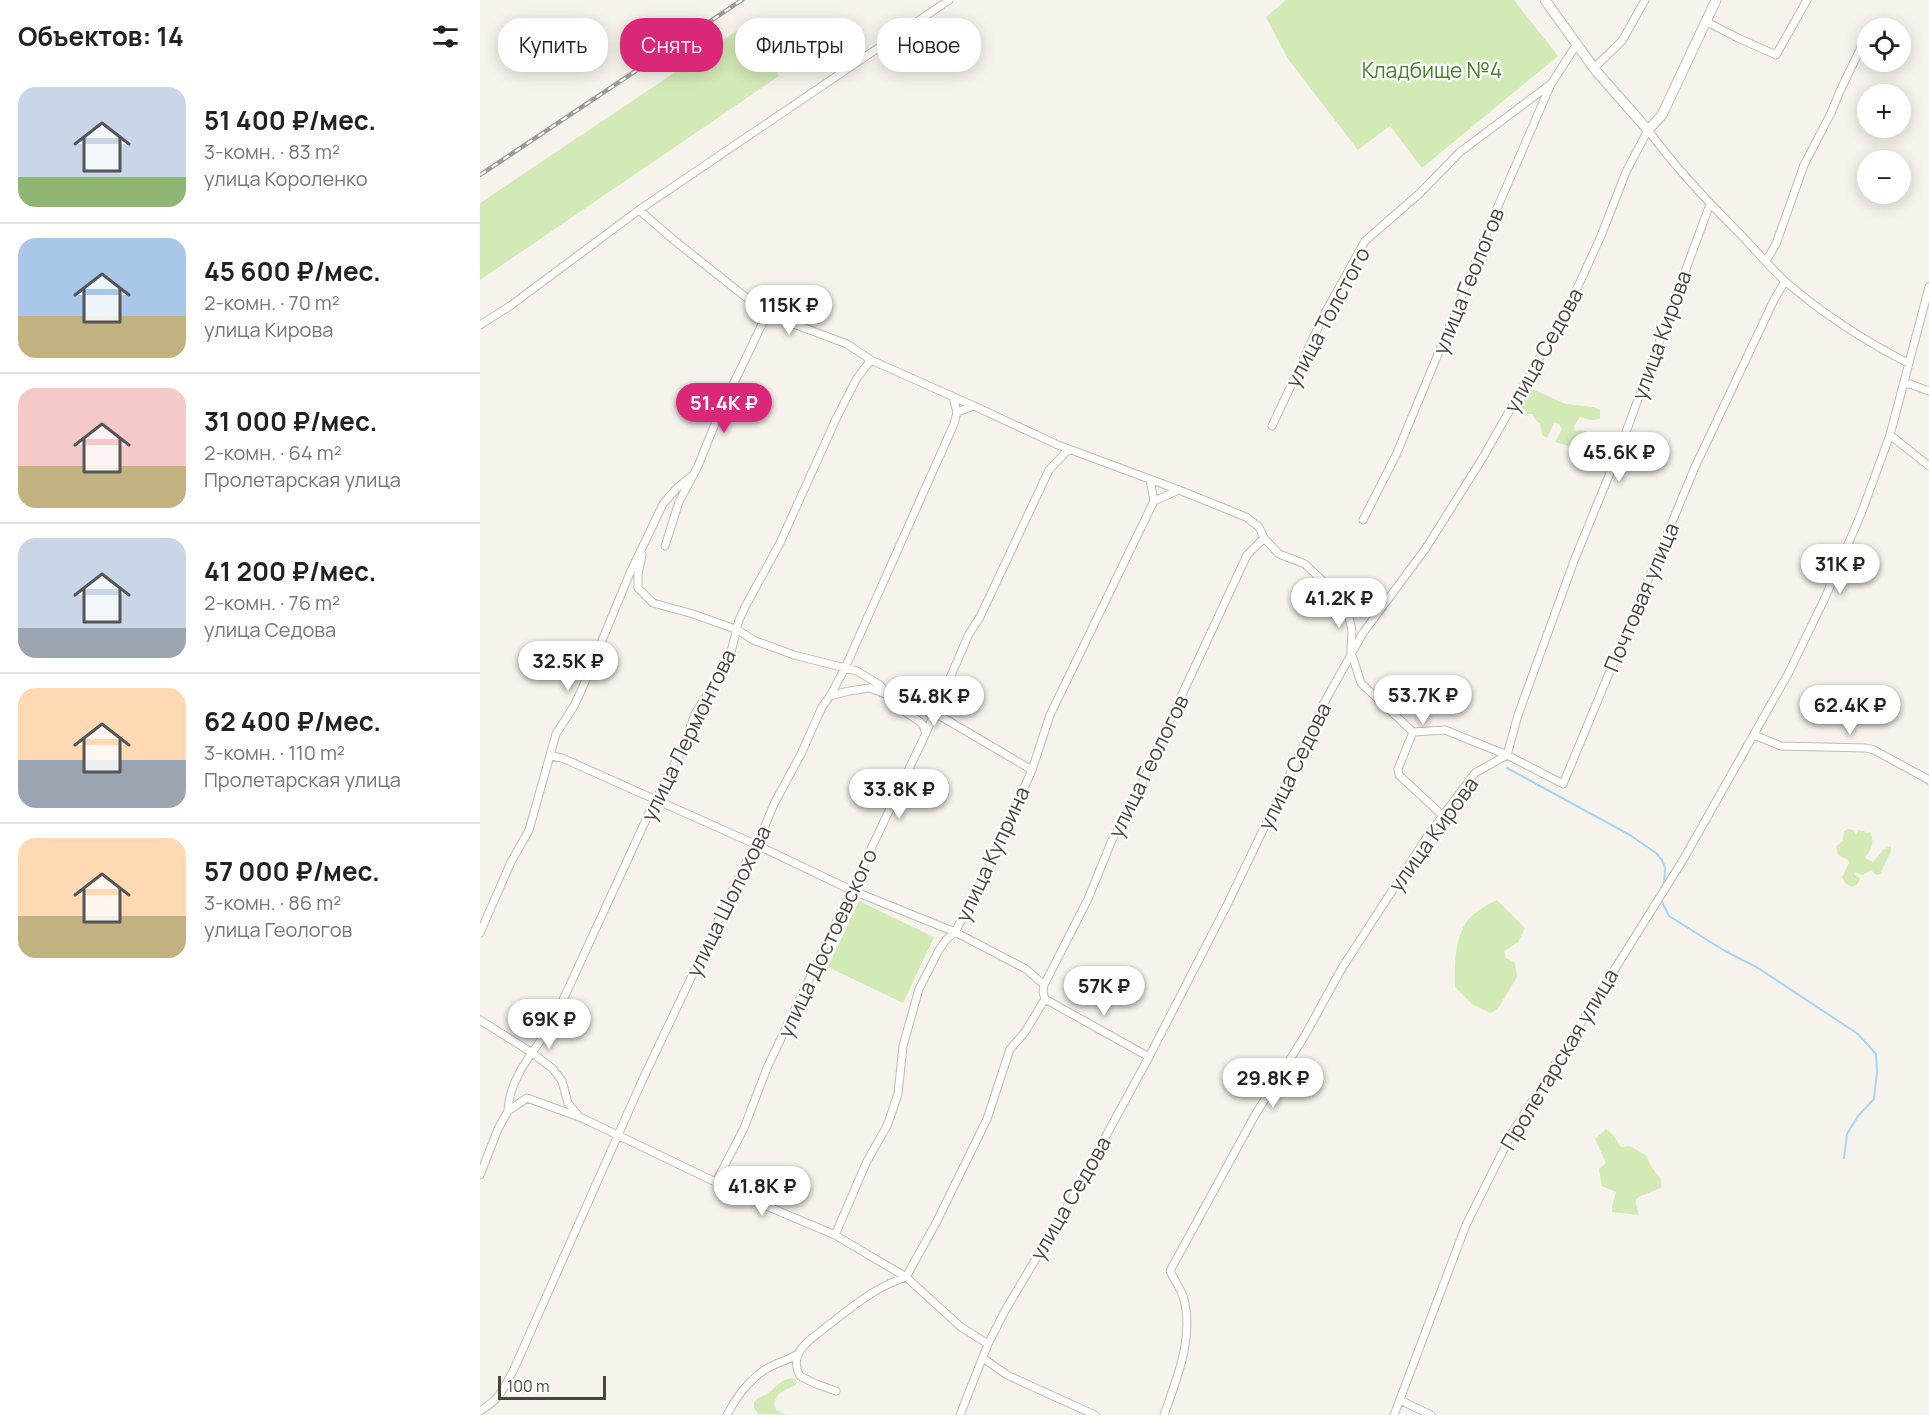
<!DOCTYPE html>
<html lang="ru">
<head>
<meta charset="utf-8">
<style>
  :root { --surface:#fff; --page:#f2f2f2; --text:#222; --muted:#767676; --line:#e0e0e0; --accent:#db2777 }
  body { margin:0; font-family:Manrope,sans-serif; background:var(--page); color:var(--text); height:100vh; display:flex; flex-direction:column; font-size:22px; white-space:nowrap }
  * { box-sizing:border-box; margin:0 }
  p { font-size:20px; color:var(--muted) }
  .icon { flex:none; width:33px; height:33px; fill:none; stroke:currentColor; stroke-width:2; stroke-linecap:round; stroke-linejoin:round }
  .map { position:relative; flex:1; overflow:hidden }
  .drawer { display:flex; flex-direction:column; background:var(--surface); width:480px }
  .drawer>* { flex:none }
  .guide { position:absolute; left:18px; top:18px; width:570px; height:54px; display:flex; gap:12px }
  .controls { position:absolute; left:1377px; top:18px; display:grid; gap:12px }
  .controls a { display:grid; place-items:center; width:54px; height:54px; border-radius:50%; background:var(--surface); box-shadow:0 3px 15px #0003; font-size:30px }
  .scale { position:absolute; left:18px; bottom:15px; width:108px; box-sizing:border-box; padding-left:6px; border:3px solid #4b4439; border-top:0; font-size:16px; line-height:21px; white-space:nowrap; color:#4b4439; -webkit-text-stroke:4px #fff; paint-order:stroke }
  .price { position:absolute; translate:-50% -51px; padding:0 14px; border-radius:21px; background:#fff; color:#222; font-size:20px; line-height:39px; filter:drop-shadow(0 2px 3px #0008) }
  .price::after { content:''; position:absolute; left:50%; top:36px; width:18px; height:14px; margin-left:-9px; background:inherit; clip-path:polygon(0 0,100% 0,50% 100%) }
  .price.current { background:var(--accent); color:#fff }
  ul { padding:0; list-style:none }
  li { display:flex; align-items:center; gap:18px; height:150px; padding:0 18px }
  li+li { border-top:2px solid var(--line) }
  li span { display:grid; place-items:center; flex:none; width:168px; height:120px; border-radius:18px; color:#555 }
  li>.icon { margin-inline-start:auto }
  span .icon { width:72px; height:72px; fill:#fffc; stroke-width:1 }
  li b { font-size:26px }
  h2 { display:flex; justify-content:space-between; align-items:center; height:72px; padding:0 18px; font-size:26px }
  .pill { padding:0 21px; border-radius:24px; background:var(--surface); box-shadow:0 3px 15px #0003; font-size:21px; line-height:54px }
  .pill.current { background:var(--accent); color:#fff }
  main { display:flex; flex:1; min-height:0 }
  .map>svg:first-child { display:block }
  .green { fill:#d2eab5 }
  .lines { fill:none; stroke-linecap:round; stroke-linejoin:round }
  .stream { stroke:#a9d4f2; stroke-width:2 }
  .minor-casing { stroke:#c2bbae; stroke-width:9 }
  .tertiary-casing { stroke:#c2bbae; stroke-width:11 }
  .minor { stroke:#fff; stroke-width:7 }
  .tertiary { stroke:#fff; stroke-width:9 }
  .rail-casing { stroke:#9a9a9a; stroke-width:4.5 }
  .rail { stroke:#fff; stroke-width:2; stroke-dasharray:7; stroke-linecap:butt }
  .labels { text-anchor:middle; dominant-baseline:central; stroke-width:4.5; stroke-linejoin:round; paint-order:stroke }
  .park-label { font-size:21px; fill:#4a7f2a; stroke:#fff }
  .street-label { font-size:21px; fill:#4b4439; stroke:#fff }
</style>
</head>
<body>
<main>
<section class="drawer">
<h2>Объектов: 14<svg class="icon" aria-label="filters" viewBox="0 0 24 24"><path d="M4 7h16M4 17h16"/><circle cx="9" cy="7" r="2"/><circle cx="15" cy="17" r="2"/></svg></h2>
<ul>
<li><span style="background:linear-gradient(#c9d6e8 75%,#8fb573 0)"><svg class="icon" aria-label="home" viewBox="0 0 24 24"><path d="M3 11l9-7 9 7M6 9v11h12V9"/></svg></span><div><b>51 400 ₽/мес.</b><p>3-комн. · 83 m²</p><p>улица Короленко</p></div></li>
<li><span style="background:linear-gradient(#a9c7e8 65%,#c2b280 0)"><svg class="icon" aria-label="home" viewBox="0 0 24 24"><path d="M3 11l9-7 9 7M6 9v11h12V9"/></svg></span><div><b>45 600 ₽/мес.</b><p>2-комн. · 70 m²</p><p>улица Кирова</p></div></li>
<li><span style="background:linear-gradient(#f6c9c9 65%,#c2b280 0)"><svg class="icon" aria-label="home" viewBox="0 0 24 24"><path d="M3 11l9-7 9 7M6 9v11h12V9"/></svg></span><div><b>31 000 ₽/мес.</b><p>2-комн. · 64 m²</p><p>Пролетарская улица</p></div></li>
<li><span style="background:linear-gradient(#c9d6e8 75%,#9aa5b1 0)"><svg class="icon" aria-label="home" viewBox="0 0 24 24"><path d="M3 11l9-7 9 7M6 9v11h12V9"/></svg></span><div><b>41 200 ₽/мес.</b><p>2-комн. · 76 m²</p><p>улица Седова</p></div></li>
<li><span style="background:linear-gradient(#ffd9b3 60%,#9aa5b1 0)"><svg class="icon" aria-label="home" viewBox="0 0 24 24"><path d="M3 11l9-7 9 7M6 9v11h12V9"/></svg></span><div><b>62 400 ₽/мес.</b><p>3-комн. · 110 m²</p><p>Пролетарская улица</p></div></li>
<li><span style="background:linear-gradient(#ffd9b3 65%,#c2b280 0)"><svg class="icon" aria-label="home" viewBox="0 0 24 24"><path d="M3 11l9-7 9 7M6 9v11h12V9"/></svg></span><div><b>57 000 ₽/мес.</b><p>3-комн. · 86 m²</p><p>улица Геологов</p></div></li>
</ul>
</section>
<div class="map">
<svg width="1449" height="1415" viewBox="0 0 1449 1415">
  <rect width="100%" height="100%" fill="#f6f3ec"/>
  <path class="green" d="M806,0H1034L1078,56L942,168L910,126L878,150L808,59L786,17Z
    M276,18L299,76L0,280V203Z
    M1052,389L1086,404L1114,407L1120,410V419L1111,420L1100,417L1094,426L1095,431L1102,430L1111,433L1090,446L1075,442L1082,429L1079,424L1074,423L1067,438L1062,435L1060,423L1057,422L1052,414H1047L1045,409L1039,414L1046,395Z
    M1368,829L1373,830L1376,835L1378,830L1384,831L1386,833L1390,832C1395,842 1391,850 1385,858L1393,862L1403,850L1410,846L1411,847V851L1400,874L1396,875L1391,870L1383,875L1374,872L1375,875L1380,878C1377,891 1366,888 1362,877L1369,863L1368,860L1358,855L1356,846L1363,841L1364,831Z
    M1017,900L1045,928L1038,942L1024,951L1026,958L1035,963L1037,977L1017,1010L1010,1013L992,1004L975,987C974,969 975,942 984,926C991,913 1005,906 1017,900Z
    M379,901L454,937L423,1003L348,967Z
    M1126,1129L1133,1135L1141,1147L1150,1146L1167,1156C1168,1159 1169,1163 1171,1166C1176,1175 1183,1176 1181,1188C1175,1190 1171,1192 1166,1194C1151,1199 1156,1202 1159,1215L1132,1212V1206L1136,1192L1122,1186L1119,1169L1126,1163L1115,1139Z
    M312,1378L315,1380L316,1385C310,1387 299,1392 296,1398C289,1410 303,1415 312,1415L278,1414L274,1408V1402C278,1397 282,1397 287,1394C298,1387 295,1382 312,1378Z"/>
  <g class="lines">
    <path class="stream" d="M1027,768L1150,835L1176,853L1182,860L1185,868L1184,886
      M1182,898V902L1189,916L1245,951L1278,968L1378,1034L1396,1054L1397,1072L1394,1099L1378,1116L1367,1134L1364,1158"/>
    <g class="minor-casing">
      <path id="minor" d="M1227,22L1258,38L1296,55L1327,0
        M1114,68L1142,41L1165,0
        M159,210L195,241L287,314L367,344L391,360L494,406
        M1286,261L1296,244L1324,165L1351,113L1360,91L1386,37
        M0,325L30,306L159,210L469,0
        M1424,384H1430L1449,391
        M473,397L477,412L494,406L578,445L699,490L766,517L779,527L784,538L799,554L825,564L866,603L872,631L871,652L881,683L933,732L918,769L919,775L962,815
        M792,426L845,313L885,241L940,193L980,152L1068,86
        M1410,435L1449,466
        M670,479L674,501
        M883,520L916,455L978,306L1012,220L1071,84L1097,44
        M185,546L199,502L218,466L239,414L287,314
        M162,555L158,574V588L173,603L213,614L258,630L273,640L314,655L377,671L400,685L416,706L439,721L443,725L446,733
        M350,696L369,691L390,688L455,713L552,770
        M933,732L965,730L1027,755L1083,784L1215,467L1294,300L1305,281
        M1274,735L1301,746L1386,748L1394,750L1449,780
        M71,756L82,758L277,845L371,890L475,932L546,969L564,985
        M0,933L31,862L49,830L76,734L94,706L101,691L150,573L183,504L197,488L213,475
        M0,1020L51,1052L73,1069L82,1081L88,1103L97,1114
        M669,1057L565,999L563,992L564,985L608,899L632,840L663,782L678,746L767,555L784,538
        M28,1111C29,1078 54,1051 71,1026L170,811L204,745L215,714L249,660L259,620L265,607L300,543L356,419L377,378L391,360
        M0,1175L18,1129L28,1111L47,1098L102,1118L277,1202L355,1235L426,1277L481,1327L508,1344
        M236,1182L264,1128L287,1068L446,733L489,634L500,617L569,470L589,449
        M355,1235L387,1161L407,1126L418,1094L423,1046L439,989L459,950L466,940L475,932L502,882L552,770L570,715L674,501L699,490
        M503,1358L527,1375L615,1415
        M356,1391L336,1384L320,1376C316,1369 315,1360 319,1353C324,1342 337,1335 346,1327C372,1307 395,1287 426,1277L456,1223L507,1119L530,1049L545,1032L565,999
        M920,1400L951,1415
        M0,1411C21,1398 23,1390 34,1369L162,1081L266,862L277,845L294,804L321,754L342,707L350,696L365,668L474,424L477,412
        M247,1415C257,1395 275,1372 296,1364C304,1361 311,1358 318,1354
        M480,1415L508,1344L526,1309L592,1198L669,1057L747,905L844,703L883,633L946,548L1002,459L1089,306L1121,236L1146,172L1168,130C1195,167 1227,201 1259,233C1275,249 1289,267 1306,282C1343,314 1385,341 1428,363
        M684,1415C697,1378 715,1336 703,1296C700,1288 694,1279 690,1271L775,1115L824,1037L862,968L949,834L995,773L1027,755L1038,715L1094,561L1139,451L1230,204
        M914,1415L986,1225L1031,1135L1203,860L1308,674L1344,600L1381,514L1410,435L1449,287"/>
    </g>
    <g class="tertiary-casing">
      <path id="tertiary" d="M1065,0L1116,71L1168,130L1182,115L1236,0"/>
    </g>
    <use href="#minor" class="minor"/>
    <use href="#tertiary" class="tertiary"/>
    <g class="rail-casing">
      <path id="rail" d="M0,175L262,0"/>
    </g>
    <use href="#rail" class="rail"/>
  </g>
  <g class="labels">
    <g class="park-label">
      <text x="952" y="70">Кладбище №4</text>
    </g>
    <g class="street-label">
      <text transform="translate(988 281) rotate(-68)">улица Геологов</text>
      <text transform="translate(847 317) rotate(-62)">улица Толстого</text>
      <text transform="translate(1181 335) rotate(-70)">улица Кирова</text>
      <text transform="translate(1063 350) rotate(-61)">улица Седова</text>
      <text transform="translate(1161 597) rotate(-67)">Почтовая улица</text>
      <text transform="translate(208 735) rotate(-64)">улица Лермонтова</text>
      <text transform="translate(668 766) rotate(-64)">улица Геологов</text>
      <text transform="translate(814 766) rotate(-64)">улица Седова</text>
      <text transform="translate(953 834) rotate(-54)">улица Кирова</text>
      <text transform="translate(512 854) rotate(-65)">улица Куприна</text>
      <text transform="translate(248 901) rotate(-64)">улица Шолохова</text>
      <text transform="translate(347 943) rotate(-65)">улица Достоевского</text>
      <text transform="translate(1079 1059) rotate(-59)">Пролетарская улица</text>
      <text transform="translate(590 1198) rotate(-60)">улица Седова</text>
    </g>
  </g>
</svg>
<div class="controls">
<a><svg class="icon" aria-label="locate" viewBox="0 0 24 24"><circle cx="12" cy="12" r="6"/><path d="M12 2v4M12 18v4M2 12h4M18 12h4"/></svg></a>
<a>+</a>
<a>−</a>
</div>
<div class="scale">100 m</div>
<b class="price" style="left:309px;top:336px">115K ₽</b>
<b class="price current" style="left:244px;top:434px">51.4K ₽</b>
<b class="price" style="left:1139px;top:483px">45.6K ₽</b>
<b class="price" style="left:1360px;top:595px">31K ₽</b>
<b class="price" style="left:859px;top:629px">41.2K ₽</b>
<b class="price" style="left:88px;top:692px">32.5K ₽</b>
<b class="price" style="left:943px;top:726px">53.7K ₽</b>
<b class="price" style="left:454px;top:727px">54.8K ₽</b>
<b class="price" style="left:1370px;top:736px">62.4K ₽</b>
<b class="price" style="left:419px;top:820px">33.8K ₽</b>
<b class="price" style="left:624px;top:1017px">57K ₽</b>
<b class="price" style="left:69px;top:1050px">69K ₽</b>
<b class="price" style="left:793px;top:1109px">29.8K ₽</b>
<b class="price" style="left:282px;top:1217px">41.8K ₽</b>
<div class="guide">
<a class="pill">Купить</a>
<a class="pill current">Снять</a>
<a class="pill">Фильтры</a>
<a class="pill">Новое</a>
</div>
</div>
</main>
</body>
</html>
